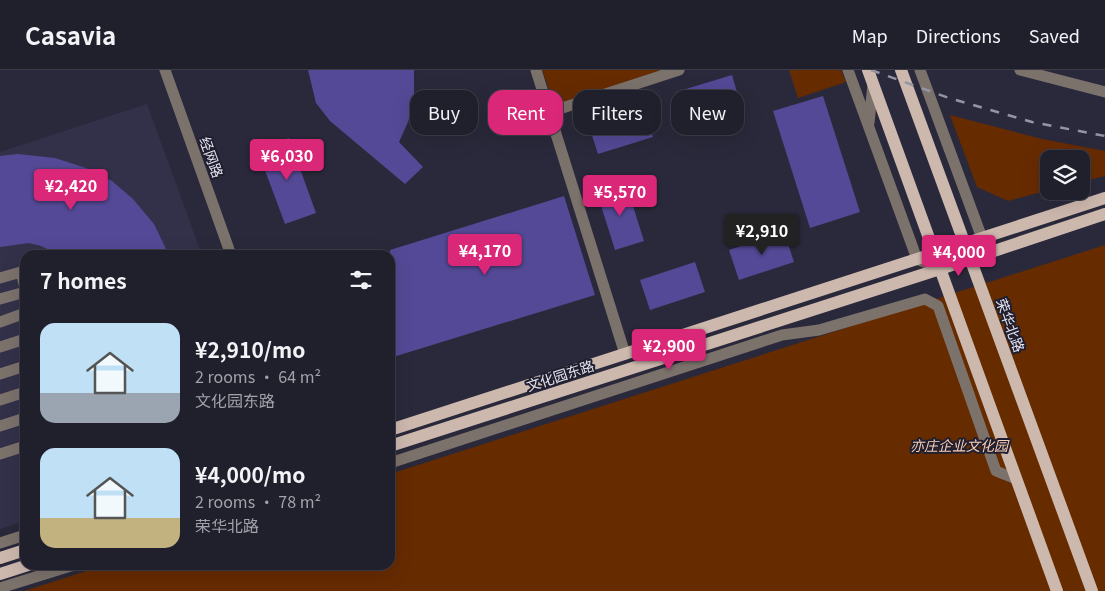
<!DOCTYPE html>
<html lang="en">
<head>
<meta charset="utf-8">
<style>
  :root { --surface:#201f2c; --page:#282734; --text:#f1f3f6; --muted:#a2a2a9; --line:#3d3d48; --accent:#db2777 }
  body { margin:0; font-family:Georgia,"Noto Sans SC",serif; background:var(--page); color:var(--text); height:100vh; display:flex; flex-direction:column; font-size:19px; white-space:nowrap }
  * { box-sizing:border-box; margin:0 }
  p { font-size:16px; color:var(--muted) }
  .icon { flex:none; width:28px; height:28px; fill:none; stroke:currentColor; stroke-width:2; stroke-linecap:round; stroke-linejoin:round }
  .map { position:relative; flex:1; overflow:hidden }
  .details { position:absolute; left:20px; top:180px; width:375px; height:320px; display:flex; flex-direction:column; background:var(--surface); border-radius:15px; box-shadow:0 5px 20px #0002,0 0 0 1px var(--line) }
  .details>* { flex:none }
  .guide { position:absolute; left:410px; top:20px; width:475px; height:45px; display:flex; gap:10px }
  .buttons { position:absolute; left:1040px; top:80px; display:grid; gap:10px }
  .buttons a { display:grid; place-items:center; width:50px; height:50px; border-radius:10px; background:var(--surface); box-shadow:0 5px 20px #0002,0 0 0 1px var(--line); font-size:25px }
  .price { position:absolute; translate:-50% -42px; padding:0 11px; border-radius:5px; background:var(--accent); color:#fff; font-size:16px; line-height:32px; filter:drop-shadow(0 1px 2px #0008) }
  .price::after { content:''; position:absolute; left:50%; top:30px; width:15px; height:11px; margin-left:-8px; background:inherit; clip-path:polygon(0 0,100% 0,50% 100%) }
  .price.current { background:#222; color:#fff }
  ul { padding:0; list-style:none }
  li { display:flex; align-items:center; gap:15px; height:125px; padding:0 20px }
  li span { display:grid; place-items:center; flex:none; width:140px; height:100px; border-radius:15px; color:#555 }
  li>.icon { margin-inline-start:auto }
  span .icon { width:60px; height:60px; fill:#fffc; stroke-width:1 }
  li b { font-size:21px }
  h2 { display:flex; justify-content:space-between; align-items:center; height:60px; padding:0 20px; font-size:21px }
  .chip { padding:0 18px; border-radius:15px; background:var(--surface); box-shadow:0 5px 20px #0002,0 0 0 1px var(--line); font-size:18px; line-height:45px }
  .chip.current { background:var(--accent); color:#fff }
  header { display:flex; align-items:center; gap:30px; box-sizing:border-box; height:70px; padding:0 25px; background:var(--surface); border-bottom:1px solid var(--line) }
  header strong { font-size:24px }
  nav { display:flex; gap:28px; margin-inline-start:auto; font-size:18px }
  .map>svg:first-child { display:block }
  .built { fill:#33314a }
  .green { fill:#672b00 }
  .building { fill:#544996 }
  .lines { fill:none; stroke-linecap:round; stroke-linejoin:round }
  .minor { stroke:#7c726c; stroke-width:11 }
  .major { stroke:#cdb8ae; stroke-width:12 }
  .rail { stroke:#9594a2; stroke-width:2.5; stroke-dasharray:9 9; stroke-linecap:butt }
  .labels { text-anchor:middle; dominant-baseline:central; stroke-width:4; stroke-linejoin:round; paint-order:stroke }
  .street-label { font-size:14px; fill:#e5e4f0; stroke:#201f30 }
  .park-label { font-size:14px; font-style:italic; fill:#facdb5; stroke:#201f30 }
</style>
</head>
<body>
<header>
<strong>Casavia</strong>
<nav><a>Map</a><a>Directions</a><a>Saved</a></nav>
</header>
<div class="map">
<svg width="1105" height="521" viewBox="0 0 1105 521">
  <rect width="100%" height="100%" fill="#2a293b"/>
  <path class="built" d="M147,34L202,185H25V451L0,459V82Z"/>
  <path class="green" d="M542,0H661L562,33L553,30Z
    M789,0H841L846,12L798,28Z
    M950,45L1042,69L1105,81V106L1081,112V89H1049V120L1008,131L977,117Z
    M1105,175V521H24L105,495H390V404Z"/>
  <path class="building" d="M308,0H414V28L408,52L399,72L423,97L405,114L330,51L316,33Z
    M732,5L741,36L686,53L676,22Z
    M823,26L860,142L810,158L773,41Z
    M644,36L653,67L598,84L588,53Z
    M289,68L316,143L285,154L257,79Z
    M18,84L55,88L86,98L112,111L133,129L154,154L169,185H60L41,176L29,173L0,177V86Z
    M626,114L644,171L615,180L597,123Z
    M564,126L595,225L390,288V180Z
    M784,162L794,192L739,210L729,180Z
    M695,192L705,222L650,240L640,210Z"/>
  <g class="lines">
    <path class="minor" d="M165,0L231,185
      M536,0L625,284
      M848,0L917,189L940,199
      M920,0L982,168L970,188
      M1020,0L1105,22
      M550,42L679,0
      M869,53L873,14
      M0,208L21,202L25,218
      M0,229L25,222
      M0,252L25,243
      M0,277L25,269
      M0,304L25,296
      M0,330L25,322
      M0,356L25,348
      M0,384L25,376
      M390,393L782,265L819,260L925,229L938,236L996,401L1016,409
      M0,473L25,465
      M0,518L74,495"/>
    <path class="major" d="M868,0L1057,521
      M901,0L1092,521
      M390,360L1105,128
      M390,376L940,199L1105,144
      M0,488L25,480
      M0,504L28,495"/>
    <path class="rail" d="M871,0L949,28L1032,52L1105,66"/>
  </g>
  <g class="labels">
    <g class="street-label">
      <text transform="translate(212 87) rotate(70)">经网路</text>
      <text transform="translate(1011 255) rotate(70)">荣华北路</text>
      <text transform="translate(560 305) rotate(-18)">文化园东路</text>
    </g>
    <g class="park-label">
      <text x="959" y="375">亦庄企业文化园</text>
    </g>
  </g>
</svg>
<div class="buttons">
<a><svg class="icon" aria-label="layers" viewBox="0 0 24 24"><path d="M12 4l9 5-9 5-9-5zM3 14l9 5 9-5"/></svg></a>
</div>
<b class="price" style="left:287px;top:111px">¥6,030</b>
<b class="price" style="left:71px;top:141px">¥2,420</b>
<b class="price" style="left:620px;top:147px">¥5,570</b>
<b class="price current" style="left:762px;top:186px">¥2,910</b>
<b class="price" style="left:485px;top:206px">¥4,170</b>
<b class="price" style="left:959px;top:207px">¥4,000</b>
<b class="price" style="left:669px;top:301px">¥2,900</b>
<div class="guide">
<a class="chip">Buy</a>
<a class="chip current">Rent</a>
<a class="chip">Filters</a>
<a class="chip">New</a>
</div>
<section class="details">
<h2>7 homes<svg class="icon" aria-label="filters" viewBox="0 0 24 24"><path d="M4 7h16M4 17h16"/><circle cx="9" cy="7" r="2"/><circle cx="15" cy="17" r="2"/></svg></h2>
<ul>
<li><span style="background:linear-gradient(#bfe0f5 70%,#9aa5b1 0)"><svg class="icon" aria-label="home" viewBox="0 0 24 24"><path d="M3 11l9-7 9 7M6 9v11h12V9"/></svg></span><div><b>¥2,910/mo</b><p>2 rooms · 64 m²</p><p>文化园东路</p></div></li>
<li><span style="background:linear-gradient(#bfe0f5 70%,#c2b280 0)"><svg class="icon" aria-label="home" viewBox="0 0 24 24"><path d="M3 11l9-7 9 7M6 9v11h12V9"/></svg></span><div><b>¥4,000/mo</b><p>2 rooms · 78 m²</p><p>荣华北路</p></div></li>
</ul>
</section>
</div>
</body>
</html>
